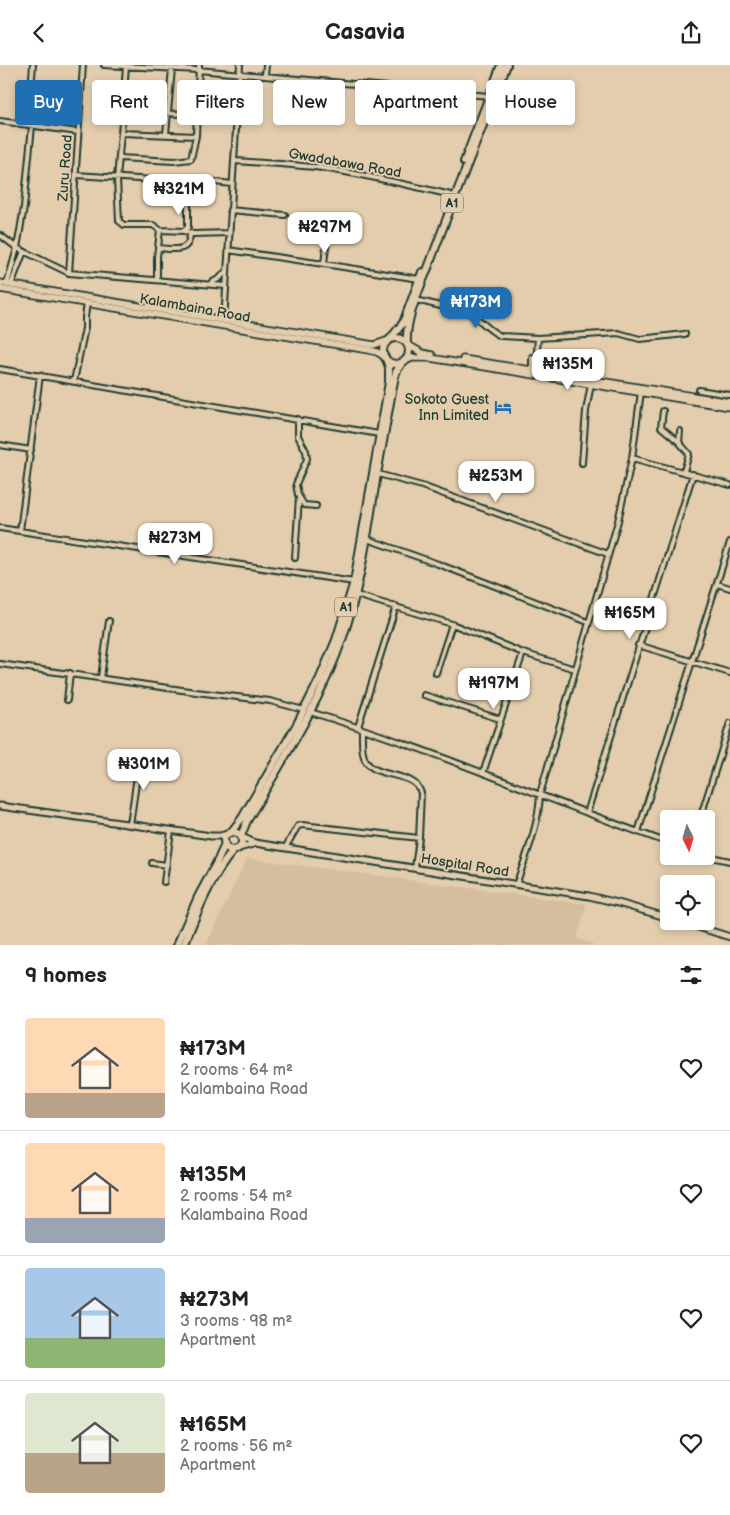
<!DOCTYPE html>
<html lang="en">
<head>
<meta charset="utf-8">
<style>
  :root { --surface:#fff; --page:#f6f6f6; --text:#222; --muted:#767676; --line:#e0e0e0; --accent:#1f6fb2 }
  body { margin:0; font-family:"Balsamiq Sans",sans-serif; background:var(--page); color:var(--text); height:100vh; display:flex; flex-direction:column; font-size:19px; white-space:nowrap }
  * { box-sizing:border-box; margin:0 }
  p { font-size:16px; color:var(--muted) }
  .icon { flex:none; width:28px; height:28px; fill:none; stroke:currentColor; stroke-width:2; stroke-linecap:round; stroke-linejoin:round }
  .map { position:relative; height:880px; overflow:hidden }
  .details { display:flex; flex-direction:column; background:var(--surface); flex:1 }
  .details>* { flex:none }
  .hud { position:absolute; left:15px; top:15px; width:700px; height:45px; display:flex; gap:10px }
  .needle { width:32px; rotate:175deg }
  .tools { position:absolute; left:660px; top:745px; display:grid; gap:10px }
  .tools a { display:grid; place-items:center; width:55px; height:55px; border-radius:5px; background:var(--surface); box-shadow:0 2px 8px #0003; font-size:25px }
  .price { position:absolute; translate:-50% -42px; padding:0 11px; border-radius:10px; background:#fff; color:#222; font-size:16px; line-height:32px; filter:drop-shadow(0 1px 2px #0008) }
  .price::after { content:''; position:absolute; left:50%; top:30px; width:15px; height:11px; margin-left:-8px; background:inherit; clip-path:polygon(0 0,100% 0,50% 100%) }
  .price.active { background:var(--accent); color:#fff }
  ul { padding:0; list-style:none }
  li { display:flex; align-items:center; gap:15px; height:125px; padding:0 25px }
  li+li { border-top:1px solid var(--line) }
  li span { display:grid; place-items:center; flex:none; width:140px; height:100px; border-radius:5px; color:#555 }
  li>.icon { margin-inline-start:auto }
  span .icon { width:60px; height:60px; fill:#fffc; stroke-width:1 }
  li b { font-size:21px }
  h2 { display:flex; justify-content:space-between; align-items:center; height:60px; padding:0 25px; font-size:21px }
  .pill { padding:0 18px; border-radius:5px; background:var(--surface); box-shadow:0 2px 8px #0003; font-size:18px; line-height:45px }
  .pill.active { background:var(--accent); color:#fff }
  header { display:flex; justify-content:space-between; align-items:center; height:65px; padding:0 25px; background:var(--surface); font-size:22px; font-weight:800 }
  .map>svg:first-child { display:block }
  .built { fill:#d5be9e }
  .lines { fill:none; stroke-linecap:round; stroke-linejoin:round }
  .minor-casing { stroke:#1f3d34; stroke-width:8 }
  .tertiary-casing { stroke:#1f3d34; stroke-width:9 }
  .secondary-casing { stroke:#1f3d34; stroke-width:9 }
  .trunk-casing { stroke:#1f3d34; stroke-width:10 }
  .minor { stroke:#e4cdad; stroke-width:4 }
  .tertiary { stroke:#e4cdad; stroke-width:5 }
  .secondary { stroke:#e4cdad; stroke-width:5.5 }
  .trunk { stroke:#e4cdad; stroke-width:6 }
  .labels { text-anchor:middle; dominant-baseline:central; stroke-width:4; stroke-linejoin:round; paint-order:stroke }
  .shield { fill:#e4cdad; stroke:#5a6858; stroke-width:1 }
  .shield-label { font-size:12px; font-weight:bold; fill:#1f3d34 }
  .street-label { font-size:14px; fill:#1f3d34; stroke:#e4cdad }
  .poi-label { font-size:14px; fill:#1f3d34; stroke:#e4cdad; text-anchor:end }
</style>
</head>
<body>
<header><svg class="icon" aria-label="back" viewBox="0 0 24 24"><path d="M15 5l-7 7 7 7"/></svg>Casavia<svg class="icon" aria-label="share" viewBox="0 0 24 24"><path d="M12 15V3M7 8l5-5 5 5M5 13v7h14v-7"/></svg></header>
<div class="map">
<svg width="730" height="880" viewBox="0 0 730 880">
  <rect width="100%" height="100%" fill="#e4cdad"/>
  <filter id="ink" filterUnits="userSpaceOnUse"><feTurbulence type="fractalNoise" baseFrequency=".02" numOctaves="2"/><feDisplacementMap in="SourceGraphic" scale="10" xChannelSelector="R" yChannelSelector="G"/><feConvolveMatrix kernelMatrix="1 2 1 2 8 2 1 2 1" color-interpolation-filters="sRGB"/></filter>
  <g filter="url(#ink)">
    <path class="built" d="M247,793L587,839L577,873L595,880H206Z"/>
    <g class="lines">
      <g class="minor-casing">
        <path id="minor" d="M104,0L198,5L489,31
          M265,10L266,0
          M123,45L126,0
          M0,56L78,67
          M28,59L33,0
          M122,68L196,71
          M166,69L172,4
          M119,93L174,96L191,94L196,71L199,0
          M234,96C263,98 293,99 322,103C366,110 409,120 451,130
          M76,110L184,117L192,120
          M232,119L206,116L193,120L188,128V162L184,166L160,165L153,160H124L119,156L117,114L123,45L237,53
          M230,145L285,150
          M184,166L193,169L230,168
          M0,170L17,183L69,208L226,221
          M158,183C173,184 190,189 190,168
          M228,185L324,199L419,214
          M324,199L329,155
          M69,208L83,0
          M157,215V192L160,165
          M211,218L220,213L226,206
          M7,219L17,183L24,142L32,61
          M11,220L24,186
          M416,235L469,248C481,254 489,267 501,271L538,273L618,268L640,274L685,269
          M224,256L240,0
          M537,286L538,273
          M0,304L379,369
          M532,305V292
          M74,316L85,263V252L87,238
          M699,325L730,330
          M663,346L661,362L679,377
          M298,354V371L306,386L307,394L296,419L298,430L304,440L316,441
          M680,366L679,377L689,389L684,406
          M0,380L31,385
          M632,393L730,420
          M582,398L586,346L591,319
          M378,409L422,421L608,489
          M0,463L354,517
          M20,466L40,310
          M367,474L438,499L588,557
          M295,493L299,432
          M717,519L730,523
          M356,530L452,559L523,588L575,604
          M638,580L730,608
          M0,599L196,627L270,636L304,645
          M436,608L452,559
          M101,612L109,556
          M424,630L500,654
          M67,635L70,608
          M310,647C432,684 549,736 669,778
          M358,662L396,541
          M362,664C362,673 361,687 365,695C376,715 414,705 421,728L419,773L415,803
          M483,708L523,588
          M587,748L693,409
          M700,754L730,658
          M130,760L140,690
          M638,767L730,477
          M285,783L298,761L302,760L419,773
          M706,791L730,796
          M152,798L167,800
          M164,817L171,766
          M516,820C526,791 539,760 540,729L618,456L632,393L641,327"/>
      </g>
      <g class="tertiary-casing">
        <path id="tertiary" d="M0,741L211,771H220L228,769
          M242,772L255,778L589,831L618,838L669,853
          M239,783L253,779
          M679,856L730,872"/>
      </g>
      <g class="secondary-casing">
        <path id="secondary" d="M0,218L362,278L374,280L389,275
          M0,224L369,285L377,287L385,292
          M408,280L422,288L432,290
          M463,294L730,337
          M405,296L412,293H430L730,342"/>
      </g>
      <g class="trunk-casing">
        <path id="trunk" d="M464,97L501,0
          M383 286a13 13 0 1 1 26 0a13 13 0 1 1-26 0Z
          M390,274L403,258L422,207
          M407,279C405,252 422,220 431,195C455,130 481,65 507,0
          M224 776a9 9 0 1 1 18 0a9 9 0 1 1-18 0Z
          M231,767L242,753L297,659L320,613L336,575L354,517L389,317V302L386,294
          M241,771L247,756C281,698 319,640 342,575C361,521 368,466 377,409C383,378 388,347 394,316L396,307L402,298
          M177,880L198,832L218,795L225,779
          M184,880C196,850 212,809 234,785"/>
      </g>
      <use href="#minor" class="minor"/>
      <use href="#tertiary" class="tertiary"/>
      <use href="#secondary" class="secondary"/>
      <use href="#trunk" class="trunk"/>
    </g>
  </g>
  <defs>
    <g id="hotel-bare" transform="scale(1.35)"><path d="M-6-4.5h1.5V1H6V5H4.5V3h-9V5H-6ZM-4 0a1.8 1.8 0 1 1 3.6 0ZM.5 0V-2.5h3Q6-2.5 6 0Z" fill="#1f6fb2" stroke="#e4cdad" stroke-width="2.5" paint-order="stroke"/></g>
  </defs>
  <g fill-rule="evenodd">
    <use href="#hotel-bare" x="503" y="342"/>
  </g>
  <g class="labels">
    <g class="shield">
      <rect x="441" y="128.5" width="22" height="19" rx="4"/>
      <rect x="335" y="532.5" width="22" height="19" rx="4"/>
    </g>
    <g class="shield-label">
      <text x="452" y="138">A1</text>
      <text x="346" y="542">A1</text>
    </g>
    <g class="street-label">
      <text transform="translate(345 98) rotate(10)">Gwadabawa Road</text>
      <text transform="translate(65 103) rotate(-86)">Zuru Road</text>
      <text transform="translate(195 243) rotate(10)">Kalambaina Road</text>
      <text transform="translate(465 800) rotate(9)">Hospital Road</text>
    </g>
    <g class="poi-label">
      <text x="489" y="334">Sokoto Guest<tspan x="489" dy="16">Inn Limited</tspan></text>
    </g>
  </g>
</svg>
<div class="tools">
<a><svg class="needle" viewBox="-14 -14 28 28"><path d="M0-13l5 13h-10z" fill="#e53935"/><path d="M0 13l5-13h-10z" fill="#767676"/></svg></a>
<a><svg class="icon" aria-label="locate" viewBox="0 0 24 24"><circle cx="12" cy="12" r="6"/><path d="M12 2v4M12 18v4M2 12h4M18 12h4"/></svg></a>
</div>
<b class="price" style="left:179px;top:151px">₦321M</b>
<b class="price" style="left:325px;top:189px">₦297M</b>
<b class="price active" style="left:476px;top:264px">₦173M</b>
<b class="price" style="left:568px;top:326px">₦135M</b>
<b class="price" style="left:496px;top:438px">₦253M</b>
<b class="price" style="left:175px;top:500px">₦273M</b>
<b class="price" style="left:630px;top:575px">₦165M</b>
<b class="price" style="left:494px;top:645px">₦197M</b>
<b class="price" style="left:144px;top:726px">₦301M</b>
<div class="hud">
<a class="pill active">Buy</a>
<a class="pill">Rent</a>
<a class="pill">Filters</a>
<a class="pill">New</a>
<a class="pill">Apartment</a>
<a class="pill">House</a>
</div>
</div>
<section class="details">
<h2>9 homes<svg class="icon" aria-label="filters" viewBox="0 0 24 24"><path d="M4 7h16M4 17h16"/><circle cx="9" cy="7" r="2"/><circle cx="15" cy="17" r="2"/></svg></h2>
<ul>
<li><span style="background:linear-gradient(#ffd9b3 75%,#b9a48a 0)"><svg class="icon" aria-label="home" viewBox="0 0 24 24"><path d="M3 11l9-7 9 7M6 9v11h12V9"/></svg></span><div><b>₦173M</b><p>2 rooms · 64 m²</p><p>Kalambaina Road</p></div><svg class="icon" aria-label="heart" viewBox="0 0 24 24"><path d="M12 20l-8-8c-3-5 5-10 8-4 3-6 11-1 8 4z"/></svg></li>
<li><span style="background:linear-gradient(#ffd9b3 75%,#9aa5b1 0)"><svg class="icon" aria-label="home" viewBox="0 0 24 24"><path d="M3 11l9-7 9 7M6 9v11h12V9"/></svg></span><div><b>₦135M</b><p>2 rooms · 54 m²</p><p>Kalambaina Road</p></div><svg class="icon" aria-label="heart" viewBox="0 0 24 24"><path d="M12 20l-8-8c-3-5 5-10 8-4 3-6 11-1 8 4z"/></svg></li>
<li><span style="background:linear-gradient(#a9c7e8 70%,#8fb573 0)"><svg class="icon" aria-label="home" viewBox="0 0 24 24"><path d="M3 11l9-7 9 7M6 9v11h12V9"/></svg></span><div><b>₦273M</b><p>3 rooms · 98 m²</p><p>Apartment</p></div><svg class="icon" aria-label="heart" viewBox="0 0 24 24"><path d="M12 20l-8-8c-3-5 5-10 8-4 3-6 11-1 8 4z"/></svg></li>
<li><span style="background:linear-gradient(#dfe7d0 60%,#b9a48a 0)"><svg class="icon" aria-label="home" viewBox="0 0 24 24"><path d="M3 11l9-7 9 7M6 9v11h12V9"/></svg></span><div><b>₦165M</b><p>2 rooms · 56 m²</p><p>Apartment</p></div><svg class="icon" aria-label="heart" viewBox="0 0 24 24"><path d="M12 20l-8-8c-3-5 5-10 8-4 3-6 11-1 8 4z"/></svg></li>
</ul>
</section>
</body>
</html>
